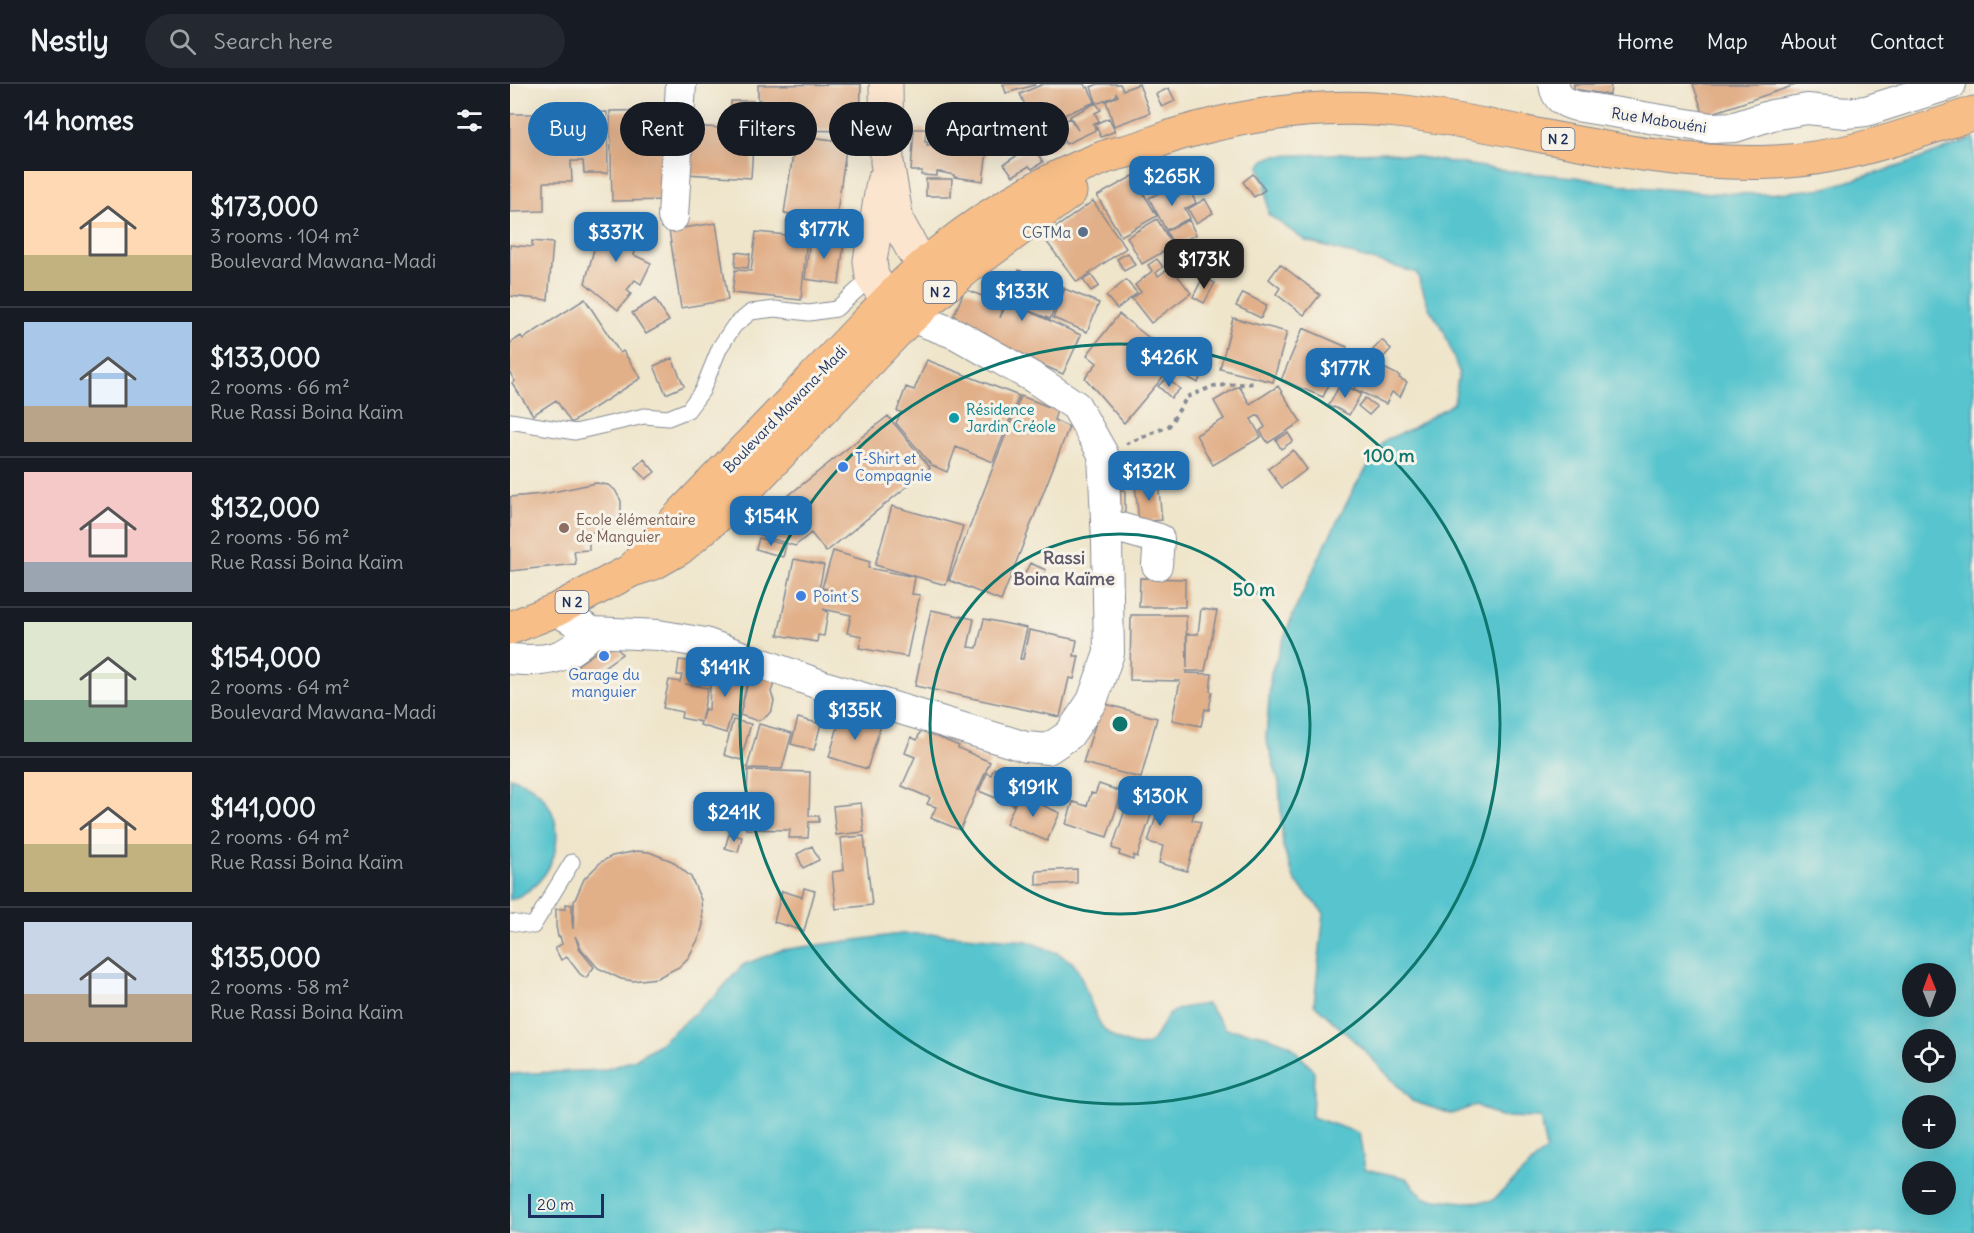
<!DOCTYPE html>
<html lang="en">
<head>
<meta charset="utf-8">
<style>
  :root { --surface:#171b24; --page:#242831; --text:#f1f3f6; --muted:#9ea1a6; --line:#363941; --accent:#1f6fb2 }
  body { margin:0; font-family:Delius,sans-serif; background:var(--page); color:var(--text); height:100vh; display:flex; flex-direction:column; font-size:22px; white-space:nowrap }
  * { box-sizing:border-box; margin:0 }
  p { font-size:20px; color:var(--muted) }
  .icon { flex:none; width:33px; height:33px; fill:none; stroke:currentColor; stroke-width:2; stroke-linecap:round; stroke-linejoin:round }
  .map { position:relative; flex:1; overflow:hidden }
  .details { display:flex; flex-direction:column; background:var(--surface); width:510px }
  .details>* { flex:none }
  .guide { position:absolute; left:18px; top:18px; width:570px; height:54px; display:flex; gap:12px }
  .needle { width:39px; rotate:359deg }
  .tools { position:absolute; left:1392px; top:879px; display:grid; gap:12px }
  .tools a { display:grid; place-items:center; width:54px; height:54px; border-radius:50%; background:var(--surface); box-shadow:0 6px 24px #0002; font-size:30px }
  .scale { position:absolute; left:18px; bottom:15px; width:76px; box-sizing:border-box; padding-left:6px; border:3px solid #1b2f5e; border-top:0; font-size:16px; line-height:21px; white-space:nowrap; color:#1b2f5e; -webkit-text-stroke:4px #f7f3e8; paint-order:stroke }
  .price { position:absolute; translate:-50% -51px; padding:0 14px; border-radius:12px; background:var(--accent); color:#fff; font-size:20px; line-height:39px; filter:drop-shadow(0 2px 3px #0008) }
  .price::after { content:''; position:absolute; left:50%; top:36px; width:18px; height:14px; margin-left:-9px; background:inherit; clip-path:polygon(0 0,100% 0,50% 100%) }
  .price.on { background:#222; color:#fff }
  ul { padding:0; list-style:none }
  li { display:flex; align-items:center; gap:18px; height:150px; padding:0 24px }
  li+li { border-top:2px solid var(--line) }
  li span { display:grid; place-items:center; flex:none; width:168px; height:120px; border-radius:0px; color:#555 }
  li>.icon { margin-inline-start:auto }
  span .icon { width:72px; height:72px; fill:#fffc; stroke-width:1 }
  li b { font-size:26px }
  h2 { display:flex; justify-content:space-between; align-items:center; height:72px; padding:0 24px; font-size:26px }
  .chip { padding:0 21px; border-radius:27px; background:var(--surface); box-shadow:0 6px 24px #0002; font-size:21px; line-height:54px }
  .chip.on { background:var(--accent); color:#fff }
  header { display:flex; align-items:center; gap:36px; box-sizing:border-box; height:84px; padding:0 30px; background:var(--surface); border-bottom:2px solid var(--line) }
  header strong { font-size:28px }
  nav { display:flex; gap:33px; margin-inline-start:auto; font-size:21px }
  .search { width:420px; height:54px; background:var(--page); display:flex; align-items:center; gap:15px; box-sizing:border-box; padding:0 21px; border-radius:33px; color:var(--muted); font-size:22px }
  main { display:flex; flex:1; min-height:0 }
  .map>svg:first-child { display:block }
  .water { fill:#58c5ce; stroke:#3a7a96; stroke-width:1.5; fill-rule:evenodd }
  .building { fill:#e1af88 }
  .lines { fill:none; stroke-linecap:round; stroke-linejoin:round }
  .lane-casing { stroke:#858a94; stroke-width:17 }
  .street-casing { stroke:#858a94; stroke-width:32 }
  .secondary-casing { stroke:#858a94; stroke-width:35 }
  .primary-casing { stroke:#858a94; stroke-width:35 }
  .path { stroke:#858a94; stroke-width:4; stroke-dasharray:4.5 4.5; stroke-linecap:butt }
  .lane { stroke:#fff; stroke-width:15 }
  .street { stroke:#fff; stroke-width:30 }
  .secondary { stroke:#fce5cf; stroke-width:33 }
  .primary { stroke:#f7be88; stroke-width:33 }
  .ring { fill:none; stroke:#0f766e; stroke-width:3 }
  .service-dot { fill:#5c6f8a; stroke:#f7f3e8; stroke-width:2 }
  .culture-dot { fill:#0f9aa8; stroke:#f7f3e8; stroke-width:2 }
  .shop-dot { fill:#3f7fe0; stroke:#f7f3e8; stroke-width:2 }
  .education-dot { fill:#8d6e63; stroke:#f7f3e8; stroke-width:2 }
  .labels { text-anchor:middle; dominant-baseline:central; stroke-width:6; stroke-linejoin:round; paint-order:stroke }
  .shield { fill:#f7f3e8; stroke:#5d6a87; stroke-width:1.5 }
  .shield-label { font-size:14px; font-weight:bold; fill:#1b2f5e }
  .street-label { font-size:15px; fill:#1b2f5e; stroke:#f7f3e8 }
  .service-label { font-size:15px; fill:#4e5e75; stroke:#f7f3e8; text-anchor:end }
  .culture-label { font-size:15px; fill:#0d838f; stroke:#f7f3e8; text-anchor:start }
  .shop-label { font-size:15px; fill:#366cbe; stroke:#f7f3e8; text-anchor:start }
  .education-label { font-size:15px; fill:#785e54; stroke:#f7f3e8; text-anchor:start }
  .quarter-label { font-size:18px; font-weight:bold; fill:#605c6d; stroke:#f7f3e8 }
  .centre { fill:#0f766e; stroke:#f7f3e8; stroke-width:3 }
  .ring-label { font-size:18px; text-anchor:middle; font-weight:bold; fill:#0f766e; stroke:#f7f3e8; stroke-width:6; stroke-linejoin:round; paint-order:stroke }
</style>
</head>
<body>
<header>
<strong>Nestly</strong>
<div class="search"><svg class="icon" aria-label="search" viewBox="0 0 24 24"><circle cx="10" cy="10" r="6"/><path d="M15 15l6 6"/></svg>Search here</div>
<nav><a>Home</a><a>Map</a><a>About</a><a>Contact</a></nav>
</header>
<main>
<section class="details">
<h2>14 homes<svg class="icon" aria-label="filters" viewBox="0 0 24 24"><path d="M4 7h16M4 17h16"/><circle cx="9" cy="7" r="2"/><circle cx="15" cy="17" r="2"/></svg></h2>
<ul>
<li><span style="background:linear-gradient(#ffd9b3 70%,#c2b280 0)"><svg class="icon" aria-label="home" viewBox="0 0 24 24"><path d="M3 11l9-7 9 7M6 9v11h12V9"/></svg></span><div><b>$173,000</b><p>3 rooms · 104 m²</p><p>Boulevard Mawana-Madi</p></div></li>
<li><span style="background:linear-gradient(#a9c7e8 70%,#b9a48a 0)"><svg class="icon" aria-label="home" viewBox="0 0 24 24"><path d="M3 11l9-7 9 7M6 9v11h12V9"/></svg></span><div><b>$133,000</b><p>2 rooms · 66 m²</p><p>Rue Rassi Boina Kaïm</p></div></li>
<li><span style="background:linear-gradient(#f6c9c9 75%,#9aa5b1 0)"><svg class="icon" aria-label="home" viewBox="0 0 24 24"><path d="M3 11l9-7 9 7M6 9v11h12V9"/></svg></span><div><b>$132,000</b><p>2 rooms · 56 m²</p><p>Rue Rassi Boina Kaïm</p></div></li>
<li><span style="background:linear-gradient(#dfe7d0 65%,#7fa58c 0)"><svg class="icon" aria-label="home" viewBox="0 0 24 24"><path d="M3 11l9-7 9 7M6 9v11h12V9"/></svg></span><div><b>$154,000</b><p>2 rooms · 64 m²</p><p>Boulevard Mawana-Madi</p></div></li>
<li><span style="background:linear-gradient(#ffd9b3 60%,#c2b280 0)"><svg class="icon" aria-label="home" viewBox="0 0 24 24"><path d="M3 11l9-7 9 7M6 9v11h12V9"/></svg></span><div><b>$141,000</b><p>2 rooms · 64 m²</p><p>Rue Rassi Boina Kaïm</p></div></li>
<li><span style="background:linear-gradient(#c9d6e8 60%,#b9a48a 0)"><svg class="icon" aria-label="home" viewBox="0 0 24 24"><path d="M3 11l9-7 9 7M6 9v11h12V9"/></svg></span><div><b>$135,000</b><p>2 rooms · 58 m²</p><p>Rue Rassi Boina Kaïm</p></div></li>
</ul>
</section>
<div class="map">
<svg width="1464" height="1149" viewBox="0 0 1464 1149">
  <rect width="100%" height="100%" fill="#f7f3e8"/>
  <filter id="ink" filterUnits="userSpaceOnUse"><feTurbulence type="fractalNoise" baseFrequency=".0167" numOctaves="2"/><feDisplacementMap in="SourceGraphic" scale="12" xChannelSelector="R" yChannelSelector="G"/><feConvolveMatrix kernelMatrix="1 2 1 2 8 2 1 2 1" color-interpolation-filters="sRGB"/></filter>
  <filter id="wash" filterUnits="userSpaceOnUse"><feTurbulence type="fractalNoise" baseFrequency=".008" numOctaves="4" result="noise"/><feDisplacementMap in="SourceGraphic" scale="24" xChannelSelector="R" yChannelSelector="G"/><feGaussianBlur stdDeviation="1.35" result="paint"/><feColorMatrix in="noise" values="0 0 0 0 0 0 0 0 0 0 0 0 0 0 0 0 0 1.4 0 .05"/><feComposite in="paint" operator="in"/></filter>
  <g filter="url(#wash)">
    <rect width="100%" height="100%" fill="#efe5cb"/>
    <path class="water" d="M1464,54V1149H0V990L94,986L124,976L149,960L207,910L233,881L271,866L391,850H428L517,857L547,869L562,878L567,885C576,901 583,933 594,945C602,955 628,967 640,959C646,954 649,946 653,939C661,922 679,923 697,920L716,945L751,950L780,961L804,987L802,1033L849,1049L855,1085L896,1094L914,1114L955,1118L982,1117L1036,1066L1030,1034L990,1033L966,1021L942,1030L902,1017L853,965L804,920L814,829L785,797L773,762L769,698L756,655L761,589L782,533L814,463L846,401L875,356L901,345L944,319L949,288L933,245L919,224L907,189L796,157L758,130L756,100L749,83L754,76L764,72L876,68L1006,88L1065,93L1118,102L1202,109L1259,110L1316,104L1396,80ZM1402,890H1436V922H1402ZM1402,956H1436V988H1402ZM1402,1022H1436V1054H1402ZM1402,1088H1436V1120H1402Z
      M0,693C64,711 61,794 0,816Z"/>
    <g id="blocks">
      <path class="building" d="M351,0L350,47L262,46L263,28L251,27V16H248V1Z
        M493,0H525V1L496,9Z
        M533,0H574L576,4L578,3L585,18L525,43L510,10Z
        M588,0H610L613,6L629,0L640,29L604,42L596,17L608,12L606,8V12L589,19L586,17L581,3Z
        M1064,0H1101L1100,11L1064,5Z
        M1183,0H1288L1194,32Z
        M659,4L665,17L652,23L646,10Z
        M221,17H244L245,36H221Z
        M586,19L591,26L585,29L589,37L583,40L586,46L556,60L546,42L560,34L568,46L560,32Z
        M159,26L161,116L102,117L100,27Z
        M97,28L98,89H74L73,77H61L62,98H34V127L0,128V30H35V41L56,40V29Z
        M599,34L605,47L591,53L585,40Z
        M179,42L244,46L241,94L176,90Z
        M543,42L553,59L540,67L530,49Z
        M404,45H416L415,58H418L417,61H429V57L446,60L447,48L474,50L472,68H477L473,97L444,93V91L430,88H427V92L411,91L412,87H401Z
        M286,51L337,58L326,136L274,129Z
        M525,56L530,65L526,68L533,78L522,85L519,82L503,92L494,80L511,69Z
        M650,84L656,96L634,107L628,94Z
        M743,90L755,106L744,113L733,98Z
        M623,92L647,132L611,152L587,112Z
        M416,95H442L441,112H416Z
        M663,102L668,112L680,107L686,119L675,125L680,134L656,146L639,114Z
        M695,115L703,129L686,139L678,125Z
        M583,117L616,164L567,198L533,153Z
        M92,135L131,146L124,171L141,179L131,200L125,196L117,206L121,210L108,226L75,199Z
        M647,135L663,162L632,180L617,153Z
        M679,136L686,151L664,161L656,147Z
        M206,139L218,216L171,224L159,146Z
        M246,148L297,153L291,216L222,209L225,186L241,187Z
        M300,153L334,158L329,200L295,195Z
        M22,157L43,159L38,216L0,212V161L22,163Z
        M226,168L240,170L238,184L225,183Z
        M618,169L625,181L614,187L607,175Z
        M665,171L671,180L665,185L658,176Z
        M647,175L653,183L646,189L648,192L661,183L681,209L641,239L622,215L631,208L625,201L642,187L638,181Z
        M770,180L810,211L794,231L766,210L770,204L759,195Z
        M509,186L554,204L540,235L514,225L571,251L553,290L455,247L444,231L455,205L494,221L490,234L496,221L505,225L507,221L496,216Z
        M581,191L589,202L581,207L573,196Z
        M693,193L705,199L694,219L683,213Z
        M616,196L627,209L607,225L596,212Z
        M555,205L589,219L577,248L543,234Z
        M733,209L757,221L751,234L726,222Z
        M75,215L110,269L113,267L131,294L61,339L46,316L23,331L2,299L5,297L0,289V259L11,252L13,255Z
        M145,215L159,237L136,250L122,229Z
        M609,230L662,272L659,286L614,339L575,294L587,279L577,271Z
        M723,234L777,248L763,298L710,285Z
        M793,244L837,263L813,313L771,296Z
        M872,256L881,265L869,278L860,269Z
        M686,257L698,272L688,299L665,286L669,260Z
        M162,274L174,302L156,310L144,282Z
        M417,276L509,312L483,378L446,363L437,388L421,381L386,339L391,328L387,327L396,303L404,306Z
        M858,276L890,292L889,294L897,298L890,313L882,308L876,320L844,305Z
        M657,294L670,305L661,314L648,302Z
        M831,299L851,310L839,331L824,323L823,324L818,322Z
        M729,302L740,320L768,302L791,338L758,359L750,347L755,343L748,331L741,335L751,353L703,381L686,351L714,335L704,317Z
        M511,312L547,326L544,336L559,343L491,517L439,496Z
        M855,314L867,323L859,331L848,322Z
        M378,332L420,384L316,468L301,449L285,462L235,446Z
        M778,349L783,357L771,365L766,356Z
        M783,366L797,385L772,404L758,385Z
        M134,375L145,388L136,395L125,383Z
        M648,397L652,436L629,438L625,400Z
        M86,399L98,401L105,406L111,417V429L103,441L96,445L79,449V466L64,467L66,480L0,487V413L33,410Z
        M603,406H615V435L603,434Z
        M382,422L453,442L436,501L365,481Z
        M249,454L276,461L273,473L246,465Z
        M323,467L360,478L358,484L405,493L402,510L410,511L397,573L349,564L352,552L337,549L341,531L313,525L318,528L314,552L308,551L307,558L268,551L284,475L314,481L309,505L317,507L318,505L312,504Z
        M520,479L536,486L530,501L513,494Z
        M630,494L675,495V523H629Z
        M691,525L707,527L695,587H676V589L702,590L700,607L702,608L699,626L695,625L691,642L662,636L670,597L620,596L621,531H676L677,584V550H688Z
        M421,526L464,535L458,563L467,564L474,535L517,544L510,575H513L519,546L567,556L564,572H569L564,595L559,594L550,633L405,602Z
        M102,557L112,570L77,595L66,582Z
        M169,576L191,579L190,602L175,600L198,604L191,638L171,634L172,628L153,624L159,596L170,598L172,591H167Z
        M209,577L231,586L237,598L229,635L221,632L216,649L190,641L195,625L199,626L200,602Z
        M247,589L265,597L261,608L264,617L262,626L257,632L248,637L230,631L238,598L242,600Z
        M592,619L647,634L631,694L573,679Z
        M332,629L371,641L357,685L319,673Z
        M288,634L311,640L304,666L281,660Z
        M223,636L241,640L231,676L214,671Z
        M249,640L282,649L272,685L237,684Z
        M411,646L449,662L448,664L480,678L450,746L421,734L426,723L417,720L420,714L392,702L405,673L395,669L401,653L407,656Z
        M484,684L514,696L503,721L469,707L477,689L481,691Z
        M238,686L300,688L299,732H309V738H299L298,754H279L280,746L236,745Z
        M589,700L612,708L597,753L556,740L563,718L577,722L581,709L585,710Z
        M641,702L688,715L682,736L691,738L677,787L649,779L653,762L638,758L648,726L643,725L627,773L624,771L623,776L618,774L609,771L610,767L602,764L615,726L609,724L614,711L618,712L619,710L638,716L636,723L639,724L642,714L638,713Z
        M509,711L550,729L537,757L496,740Z
        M351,719L354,748L326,751L323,722Z
        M219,750L232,753L228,768L215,764Z
        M354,752L362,821L326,825L322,788L334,786L331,754Z
        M302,762L309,776L293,784L287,770Z
        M127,767L139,768L162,777L181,793L191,816L193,840L190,852L178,874L169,883L147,894L123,897L111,895L88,884L72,866L65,852L70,866L84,883L76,894L70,890L57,873L51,876L45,864L52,860L50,852L48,853L46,842V825H56V820L62,821V837L63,845L64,818L74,795L91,778L102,772Z
        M567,785V799L526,801V787Z
        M294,804L305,807L294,847L264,838L272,807L292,813Z"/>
    </g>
  </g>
  <g filter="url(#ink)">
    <use href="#blocks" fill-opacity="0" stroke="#858a94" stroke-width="1.5"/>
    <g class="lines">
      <g class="lane-casing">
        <path id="lane" d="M0,337L65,348L134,332L158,334L178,326L192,307L210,263L224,242L241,228L265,225L299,229L326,225L362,193
          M0,838L23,842L62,778"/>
      </g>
      <g class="street-casing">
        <path id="street" d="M1044,0C1046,15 1053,18 1066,22L1201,44L1225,43L1262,31L1297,25L1336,29L1356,27L1441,0
          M163,133L171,0
          M596,440L649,455L647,481
          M46,526L82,548L148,551L195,559L314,602L516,663L538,665L559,651L582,617L599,569L597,458L593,370L566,322L524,294L446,250L401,233
          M0,575C38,578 54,577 82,548"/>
      </g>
      <g class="secondary-casing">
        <path id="secondary" d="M376,0L377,78L387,137L403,166L415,181
          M373,98L360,177L362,193L378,216"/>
      </g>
      <g class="primary-casing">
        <path id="primary" d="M122,486C167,431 220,382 269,330C297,301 325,271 353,242C378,216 402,190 430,168C479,129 536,95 595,73C607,69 620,67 632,63C649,57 665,50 683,46C745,29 822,19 887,27C1013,42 1136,84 1265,78C1334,75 1399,51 1464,29
          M0,544L46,526L122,486L144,479L170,464L223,419L391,243L422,214L457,184L560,108"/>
      </g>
      <path class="path" d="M616,360L659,342L677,313L704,302L747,299"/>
      <use href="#lane" class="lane"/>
      <use href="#street" class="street"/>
      <use href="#secondary" class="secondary"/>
      <use href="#primary" class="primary"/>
    </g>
  </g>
  <g class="ring">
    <circle cx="610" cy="640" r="190"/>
    <circle cx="610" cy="640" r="380"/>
  </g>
  <circle class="service-dot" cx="573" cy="148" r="6"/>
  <circle class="culture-dot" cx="444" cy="334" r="6"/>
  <g class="shop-dot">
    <circle cx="333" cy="383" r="6"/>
    <circle cx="291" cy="512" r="6"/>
    <circle cx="94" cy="572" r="6"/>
  </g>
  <circle class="education-dot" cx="54" cy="444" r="6"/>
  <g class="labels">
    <g class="shield">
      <rect x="1031.5" y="44" width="33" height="22" rx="4.5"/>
      <rect x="413.5" y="197" width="33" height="22" rx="4.5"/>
      <rect x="45.5" y="507" width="33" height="22" rx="4.5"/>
    </g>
    <g class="shield-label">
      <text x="1048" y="55">N 2</text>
      <text x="430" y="208">N 2</text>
      <text x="62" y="518">N 2</text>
    </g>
    <g class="street-label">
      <text transform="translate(1149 36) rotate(9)">Rue Mabouéni</text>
      <text transform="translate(275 325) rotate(-46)">Boulevard Mawana-Madi</text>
    </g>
    <g class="service-label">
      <text x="561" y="148">CGTMa</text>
    </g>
    <g class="culture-label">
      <text x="456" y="325">Résidence<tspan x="456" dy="17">Jardin Créole</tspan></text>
    </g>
    <g class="shop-label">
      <text x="345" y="374">T-Shirt et<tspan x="345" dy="17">Compagnie</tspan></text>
      <text x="303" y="512">Point S</text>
      <text x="94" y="590" text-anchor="middle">Garage du<tspan x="94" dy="17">manguier</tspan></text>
    </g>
    <g class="education-label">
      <text x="66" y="435">Ecole élémentaire<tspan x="66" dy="17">de Manguier</tspan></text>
    </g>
    <g class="quarter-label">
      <text x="554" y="473">Rassi<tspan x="554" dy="21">Boina Kaïme</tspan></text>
    </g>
  </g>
  <circle cx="610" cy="640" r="9" class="centre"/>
  <g class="ring-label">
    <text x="879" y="378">100 m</text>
    <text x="744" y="512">50 m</text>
  </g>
</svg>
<div class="tools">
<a><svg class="needle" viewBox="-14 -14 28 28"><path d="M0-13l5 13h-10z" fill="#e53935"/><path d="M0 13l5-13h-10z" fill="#9ea1a6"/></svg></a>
<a><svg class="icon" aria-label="locate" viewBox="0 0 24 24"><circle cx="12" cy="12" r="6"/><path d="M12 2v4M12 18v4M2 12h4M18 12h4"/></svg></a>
<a>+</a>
<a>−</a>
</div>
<div class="scale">20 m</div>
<b class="price" style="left:662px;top:123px">$265K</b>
<b class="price" style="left:314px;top:176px">$177K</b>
<b class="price" style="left:106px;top:179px">$337K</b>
<b class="price on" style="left:694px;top:206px">$173K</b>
<b class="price" style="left:512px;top:238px">$133K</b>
<b class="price" style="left:659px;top:304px">$426K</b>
<b class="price" style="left:835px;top:315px">$177K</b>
<b class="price" style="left:639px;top:418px">$132K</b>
<b class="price" style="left:261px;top:463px">$154K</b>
<b class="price" style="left:215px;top:614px">$141K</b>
<b class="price" style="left:345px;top:657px">$135K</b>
<b class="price" style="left:523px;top:734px">$191K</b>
<b class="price" style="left:650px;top:743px">$130K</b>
<b class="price" style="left:224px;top:759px">$241K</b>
<div class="guide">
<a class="chip on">Buy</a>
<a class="chip">Rent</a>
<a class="chip">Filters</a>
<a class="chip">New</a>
<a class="chip">Apartment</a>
</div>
</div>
</main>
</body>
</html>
